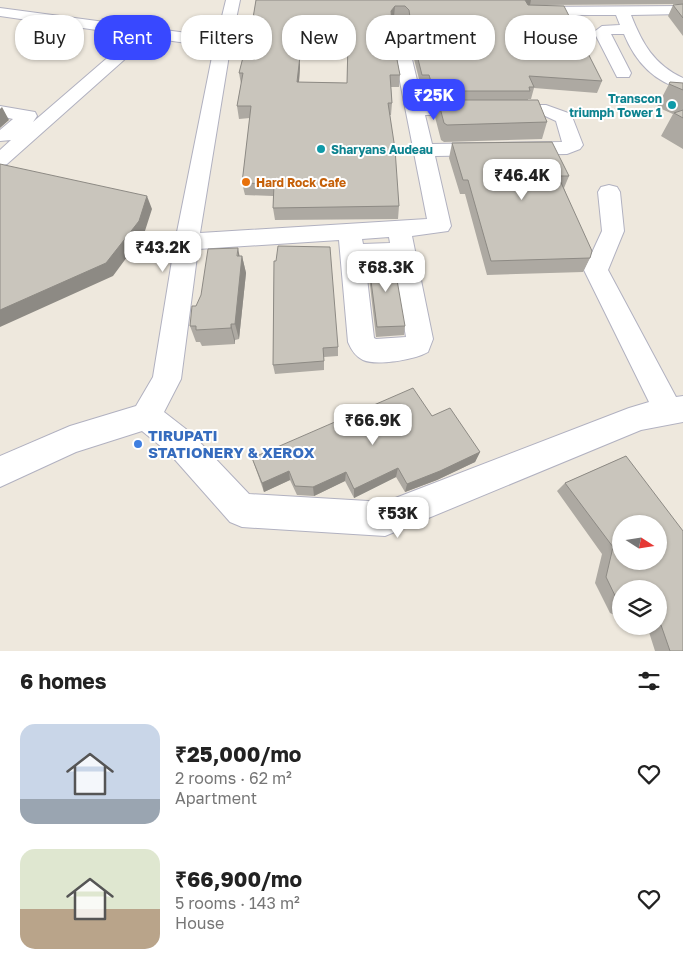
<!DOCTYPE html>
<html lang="en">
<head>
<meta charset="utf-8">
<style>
  :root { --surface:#fff; --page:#f6f6f6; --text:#222; --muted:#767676; --accent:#3848ff }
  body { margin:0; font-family:"Golos Text",sans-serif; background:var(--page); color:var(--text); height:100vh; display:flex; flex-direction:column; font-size:19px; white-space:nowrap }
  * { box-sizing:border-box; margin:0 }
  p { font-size:16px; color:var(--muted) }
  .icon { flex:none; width:28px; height:28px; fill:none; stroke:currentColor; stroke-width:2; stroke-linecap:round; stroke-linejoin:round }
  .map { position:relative; height:651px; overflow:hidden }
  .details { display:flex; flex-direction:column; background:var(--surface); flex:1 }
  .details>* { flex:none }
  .banner { position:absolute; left:15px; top:15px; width:654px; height:45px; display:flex; gap:10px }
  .needle { width:32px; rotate:102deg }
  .controls { position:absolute; left:612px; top:515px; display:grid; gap:10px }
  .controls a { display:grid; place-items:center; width:55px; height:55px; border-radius:50%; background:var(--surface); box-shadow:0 1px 4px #0004; font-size:25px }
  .price { position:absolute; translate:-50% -42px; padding:0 11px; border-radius:10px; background:#fff; color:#222; font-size:16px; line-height:32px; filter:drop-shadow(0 1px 2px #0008) }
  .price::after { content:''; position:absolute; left:50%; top:30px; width:15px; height:11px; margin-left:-8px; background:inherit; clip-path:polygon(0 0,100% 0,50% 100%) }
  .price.on { background:var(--accent); color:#fff }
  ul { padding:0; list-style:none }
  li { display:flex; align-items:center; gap:15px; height:125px; padding:0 20px }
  li span { display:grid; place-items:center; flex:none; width:140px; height:100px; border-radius:15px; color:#555 }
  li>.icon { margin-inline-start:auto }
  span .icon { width:60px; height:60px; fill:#fffc; stroke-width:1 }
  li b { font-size:21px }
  h2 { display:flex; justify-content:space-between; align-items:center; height:60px; padding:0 20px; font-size:21px }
  .tag { padding:0 18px; border-radius:20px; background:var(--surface); box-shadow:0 1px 4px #0004; font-size:18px; line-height:45px }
  .tag.on { background:var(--accent); color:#fff }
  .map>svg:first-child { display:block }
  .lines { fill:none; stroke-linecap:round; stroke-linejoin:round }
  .minor-casing { stroke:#b1b1c0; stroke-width:2 }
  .minor { fill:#fff; fill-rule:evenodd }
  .wall { fill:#ada9a2; fill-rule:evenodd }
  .shaded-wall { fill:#8d8a84 }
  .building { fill:#c9c5bc; stroke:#8d8a84; fill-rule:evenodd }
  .culture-dot { fill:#0f9aa8; stroke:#fff; stroke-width:2 }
  .food-dot { fill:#e8710a; stroke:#fff; stroke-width:2 }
  .shop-dot { fill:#3f7fe0; stroke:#fff; stroke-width:2 }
  .labels { text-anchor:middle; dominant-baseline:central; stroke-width:4; stroke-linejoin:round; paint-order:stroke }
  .far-culture-label { font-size:12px; font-weight:bold; fill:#0d838f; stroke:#fff; text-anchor:end }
  .far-food-label { font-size:12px; font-weight:bold; fill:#c56008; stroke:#fff; text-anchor:start }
  .shop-label { font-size:15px; font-weight:bold; fill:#366cbe; stroke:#fff; text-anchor:start }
</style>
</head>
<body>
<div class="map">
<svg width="683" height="651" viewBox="0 0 683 651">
  <rect width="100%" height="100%" fill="#eee8dd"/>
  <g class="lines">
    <g class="minor-casing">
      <path id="minor" d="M226,0H240L231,43L200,233L427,219L394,51L392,22L394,19H404L406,22L410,51L423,105H546L571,114L583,145L580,149L567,154L435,156L451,226L448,231L412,236L433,339L428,352C415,360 376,366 363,360C355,356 351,349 348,342L339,240L198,249L181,379L164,412L191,433L249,494L385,502L629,408L649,402L584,270L602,231L598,192L601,187L609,185L617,187L620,192L624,231L608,270L676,397L683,396V422L641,430L385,536L242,527L230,522L169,453L142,431L76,452L0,487V456L70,426L136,406L153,377L175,242L214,47L0,16V8L217,37ZM425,115H543L556,121L562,142L432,144ZM389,237L390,243L363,244L362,239ZM393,260L406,337L376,339L374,338L365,261Z
        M683,6V14L631,15C642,43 654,65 683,78V89C654,82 635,61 624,34H611L631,73L629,77H617L594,32L602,26L620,25L616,15H531L526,14L524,11L526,8L531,7Z
        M119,51L125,53L127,56L125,59L7,164L0,166V150L11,140L0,141V130L13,119L0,116V106L35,112L37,116L33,122L113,53Z"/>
    </g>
    <use href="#minor" class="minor"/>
  </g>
  <path class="wall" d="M256,0H683V4L546,5L602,81L597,93L534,88L531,99H528V100L547,122L542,139L444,142L441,140L435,117L438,103H432L427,87H421L412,51L408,21L404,17H394L392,20L393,39L400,75L399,87H391L392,103L391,115H390L399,206L398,219L275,220L273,208V196L245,195L242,183L250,118L239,119L237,106L241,84L239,73L253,18ZM301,30H335L336,54H348L347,83L299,82L300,67L298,56Z
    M683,4V36L668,16L673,5Z
    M670,82L683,83V149L661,136L673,114L657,107Z
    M452,143L569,176L564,188L590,258L583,272L487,275L465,194H460L449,158Z
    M240,256H242L246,273L239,339L235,340V344L202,346L200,342H196L190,326L196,306Z
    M368,258L405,326L404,335L376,337L368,268Z
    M274,261L338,347V356L324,357V370L275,374L273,365Z
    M432,416L480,452L475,462L437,480L405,492L396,477L354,498L345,481L314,496L297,495L290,480L264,492L252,458Z
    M626,456L683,651H655L648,629L640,626H659V589H621V618L610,613L595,583L602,554L557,491L565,483Z"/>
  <path class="shaded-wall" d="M524,0H531L530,5L525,6Z
    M395,6L394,17L390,22L391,11Z
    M301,18V30L296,67L295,56Z
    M300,56V67L298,95L297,82Z
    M2,107L9,120L0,128V109Z
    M147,196L152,209L144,234L113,276L0,327V310Z
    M238,248L241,263L242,256L246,273L239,339L235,324Z
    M231,324L235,340V344L231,328Z
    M480,452L475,462L437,480L405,492L407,484Z
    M398,468L396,477L354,498V489Z
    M289,471L290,480L264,492L262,483Z
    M346,472L345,481L314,496L313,487Z"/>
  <path class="building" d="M256,0H525L528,5L564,6L602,81L529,76L534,87H529L530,91H434L429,75H422L413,39L409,10L405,6H395L391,11L393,39L400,75H390L392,103H388L395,149L399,206L273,208L274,184L242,183L251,106H237L243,73H239L253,18ZM301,18H334L336,42H348L347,83L297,82L300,56H295Z
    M683,4V18L673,5Z
    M670,82L683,83V90L669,84Z
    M438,100H538L547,122L447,125L444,123Z
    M683,110V118L674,113Z
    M552,142L569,176H558L592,251L590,258L491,261L468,180H463L452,143Z
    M0,164L147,196L139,221L106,263L0,310Z
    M278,246L330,247L338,347L323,348L324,361L273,365L274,261H276Z
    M238,248L237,256H242L235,324H231V328L196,330V326H190L192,306H196L201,295L208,249Z
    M393,257L405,326L377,327L368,258Z
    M413,388L432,416L450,408L480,452L440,471L407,484L398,468L354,489L346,472L313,487L295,486L289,471L262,483L252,458Z
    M626,456L683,531V651H670L661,625L659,624V589H621V608L606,577L613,547L565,483ZM621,524H659V561H621Z"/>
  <g class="culture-dot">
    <circle cx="672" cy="105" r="5"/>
    <circle cx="321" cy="149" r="5"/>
  </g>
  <circle class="food-dot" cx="246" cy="182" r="5"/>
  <circle class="shop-dot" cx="138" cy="444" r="5"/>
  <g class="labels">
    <g class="far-culture-label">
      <text x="662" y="98">Transcon<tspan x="662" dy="14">triumph Tower 1</tspan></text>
      <text x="331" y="149" text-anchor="start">Sharyans Audeau</text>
    </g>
    <g class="far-food-label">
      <text x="256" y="182">Hard Rock Cafe</text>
    </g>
    <g class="shop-label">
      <text x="148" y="435">TIRUPATI<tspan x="148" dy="17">STATIONERY &amp; XEROX</tspan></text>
    </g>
  </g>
</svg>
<div class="controls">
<a><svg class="needle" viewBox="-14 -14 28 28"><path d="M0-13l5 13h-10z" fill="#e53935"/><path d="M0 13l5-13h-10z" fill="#767676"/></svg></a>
<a><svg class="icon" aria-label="layers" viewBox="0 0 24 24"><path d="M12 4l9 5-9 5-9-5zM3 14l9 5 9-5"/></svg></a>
</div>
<b class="price on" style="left:434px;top:121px">₹25K</b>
<b class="price" style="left:522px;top:201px">₹46.4K</b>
<b class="price" style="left:163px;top:273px">₹43.2K</b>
<b class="price" style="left:386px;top:293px">₹68.3K</b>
<b class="price" style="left:373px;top:446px">₹66.9K</b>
<b class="price" style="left:398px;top:539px">₹53K</b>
<div class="banner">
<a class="tag">Buy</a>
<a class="tag on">Rent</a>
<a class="tag">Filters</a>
<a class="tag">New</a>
<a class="tag">Apartment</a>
<a class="tag">House</a>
</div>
</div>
<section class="details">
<h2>6 homes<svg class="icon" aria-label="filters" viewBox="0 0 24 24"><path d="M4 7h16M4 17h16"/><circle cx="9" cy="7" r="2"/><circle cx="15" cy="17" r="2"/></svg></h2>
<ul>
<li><span style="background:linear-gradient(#c9d6e8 75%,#9aa5b1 0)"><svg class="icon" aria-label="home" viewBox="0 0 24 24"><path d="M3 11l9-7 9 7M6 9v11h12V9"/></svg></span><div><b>₹25,000/mo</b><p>2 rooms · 62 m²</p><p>Apartment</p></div><svg class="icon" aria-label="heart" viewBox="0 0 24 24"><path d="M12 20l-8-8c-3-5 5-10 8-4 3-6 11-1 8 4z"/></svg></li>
<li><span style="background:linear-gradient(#dfe7d0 60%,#b9a48a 0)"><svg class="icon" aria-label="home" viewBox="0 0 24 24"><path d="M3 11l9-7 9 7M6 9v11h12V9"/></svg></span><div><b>₹66,900/mo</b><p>5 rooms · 143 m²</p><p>House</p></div><svg class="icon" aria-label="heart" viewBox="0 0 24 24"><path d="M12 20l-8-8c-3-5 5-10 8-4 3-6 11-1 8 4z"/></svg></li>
</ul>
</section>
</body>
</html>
